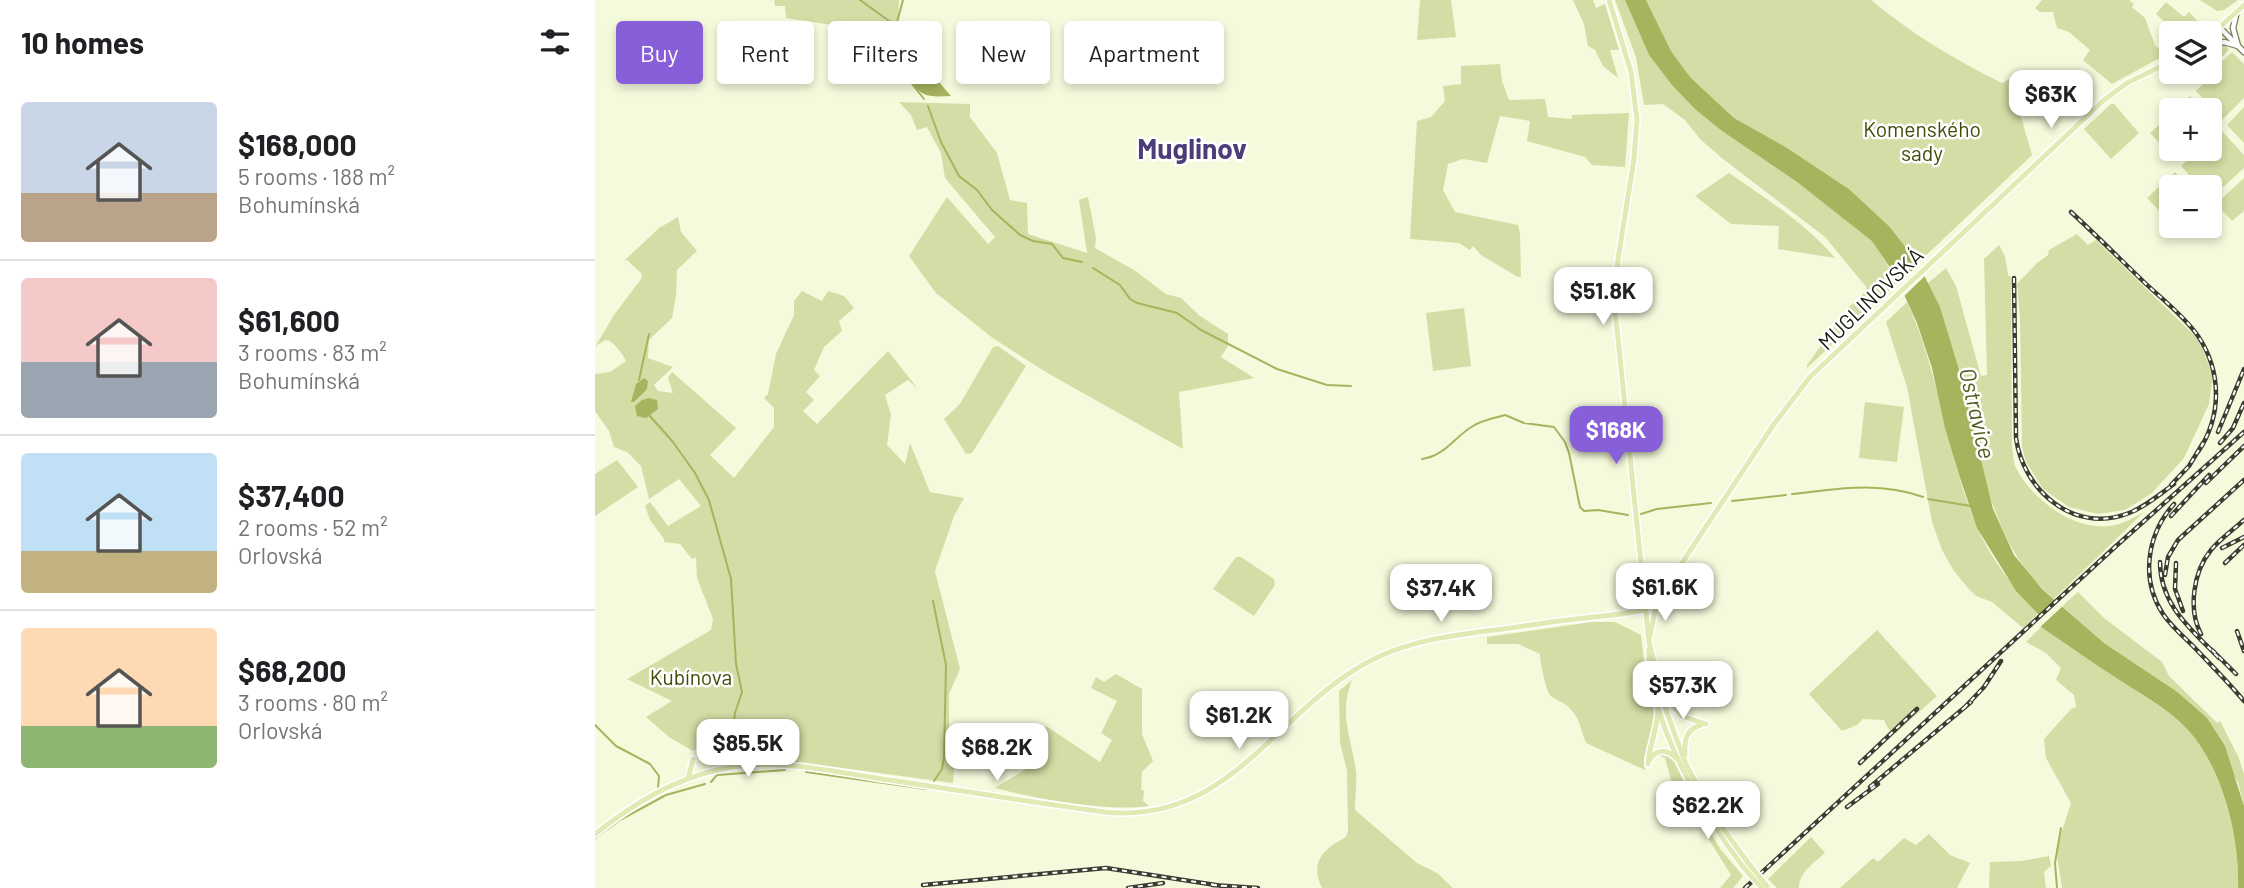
<!DOCTYPE html>
<html lang="en">
<head>
<meta charset="utf-8">
<style>
  :root { --surface:#fff; --page:#f2f2f2; --text:#202124; --muted:#757577; --line:#e0e0e0; --accent:#875fd9 }
  body { margin:0; font-family:Barlow,sans-serif; background:var(--page); color:var(--text); height:100vh; display:flex; flex-direction:column; font-size:26px; white-space:nowrap }
  * { box-sizing:border-box; margin:0 }
  p { font-size:23px; color:var(--muted) }
  .icon { flex:none; width:38px; height:38px; fill:none; stroke:currentColor; stroke-width:2; stroke-linecap:round; stroke-linejoin:round }
  .map { position:relative; flex:1; overflow:hidden }
  .panel { display:flex; flex-direction:column; background:var(--surface); width:595px }
  .panel>* { flex:none }
  .top-card { position:absolute; left:21px; top:21px; width:665px; height:63px; display:flex; gap:14px }
  .tools { position:absolute; left:1564px; top:21px; display:grid; gap:14px }
  .tools a { display:grid; place-items:center; width:63px; height:63px; border-radius:7px; background:var(--surface); box-shadow:0 4px 10px #0003; font-size:35px }
  .price { position:absolute; translate:-50% -60px; padding:0 16px; border-radius:14px; background:#fff; color:#222; font-size:23px; line-height:46px; filter:drop-shadow(0 2px 4px #0008) }
  .price::after { content:''; position:absolute; left:50%; top:42px; width:21px; height:16px; margin-left:-10px; background:inherit; clip-path:polygon(0 0,100% 0,50% 100%) }
  .price.selected { background:var(--accent); color:#fff }
  ul { padding:0; list-style:none }
  li { display:flex; align-items:center; gap:21px; height:175px; padding:0 21px }
  li+li { border-top:2px solid var(--line) }
  li span { display:grid; place-items:center; flex:none; width:196px; height:140px; border-radius:7px; color:#555 }
  li>.icon { margin-inline-start:auto }
  span .icon { width:84px; height:84px; fill:#fffc; stroke-width:1 }
  li b { font-size:30px }
  h2 { display:flex; justify-content:space-between; align-items:center; height:84px; padding:0 21px; font-size:30px }
  .chip { padding:0 24px; border-radius:7px; background:var(--surface); box-shadow:0 4px 10px #0003; font-size:24px; line-height:63px }
  .chip.selected { background:var(--accent); color:#fff }
  main { display:flex; flex:1; min-height:0 }
  .map>svg:first-child { display:block }
  .green { fill:#d4dda5 }
  .water { fill:#a8b35e }
  .pier { fill:#f5fadc }
  .lines { fill:none; stroke-linecap:round; stroke-linejoin:round }
  .stream { stroke:#a8b35e; stroke-width:2 }
  .minor-casing { stroke:#7a7e63; stroke-width:7 }
  .major-casing { stroke:#fff; stroke-width:8 }
  .minor { stroke:#fff; stroke-width:4.5 }
  .major { stroke:#e2e9b3; stroke-width:5 }
  .rail-casing { stroke:#3c3d30; stroke-width:4.5 }
  .rail { stroke:#fff; stroke-width:2; stroke-dasharray:5; stroke-linecap:butt }
  .major-bridge-casing { stroke:#fff; stroke-width:8; stroke-linecap:butt }
  .major-bridge { stroke:#e2e9b3; stroke-width:5 }
  .labels { text-anchor:middle; dominant-baseline:central; stroke-width:5; stroke-linejoin:round; paint-order:stroke }
  .park-label { font-size:21px; fill:#444b08; stroke:#fff }
  .street-label { font-size:21px; fill:#16170d; stroke:#fff }
  .water-label { font-size:23px; font-style:italic; fill:#555c1e; stroke:#fff }
  .district-label { font-size:28px; font-weight:bold; fill:#4e3c78; stroke:#fff }
</style>
</head>
<body>
<main>
<section class="panel">
<h2>10 homes<svg class="icon" aria-label="filters" viewBox="0 0 24 24"><path d="M4 7h16M4 17h16"/><circle cx="9" cy="7" r="2"/><circle cx="15" cy="17" r="2"/></svg></h2>
<ul>
<li><span style="background:linear-gradient(#c9d6e8 65%,#b9a48a 0)"><svg class="icon" aria-label="home" viewBox="0 0 24 24"><path d="M3 11l9-7 9 7M6 9v11h12V9"/></svg></span><div><b>$168,000</b><p>5 rooms · 188 m²</p><p>Bohumínská</p></div></li>
<li><span style="background:linear-gradient(#f6c9c9 60%,#9aa5b1 0)"><svg class="icon" aria-label="home" viewBox="0 0 24 24"><path d="M3 11l9-7 9 7M6 9v11h12V9"/></svg></span><div><b>$61,600</b><p>3 rooms · 83 m²</p><p>Bohumínská</p></div></li>
<li><span style="background:linear-gradient(#bfe0f5 70%,#c2b280 0)"><svg class="icon" aria-label="home" viewBox="0 0 24 24"><path d="M3 11l9-7 9 7M6 9v11h12V9"/></svg></span><div><b>$37,400</b><p>2 rooms · 52 m²</p><p>Orlovská</p></div></li>
<li><span style="background:linear-gradient(#ffd9b3 70%,#8fb573 0)"><svg class="icon" aria-label="home" viewBox="0 0 24 24"><path d="M3 11l9-7 9 7M6 9v11h12V9"/></svg></span><div><b>$68,200</b><p>3 rooms · 80 m²</p><p>Orlovská</p></div></li>
</ul>
</section>
<div class="map">
<svg width="1649" height="888" viewBox="0 0 1649 888">
  <rect width="100%" height="100%" fill="#f5fadc"/>
  <path class="green" d="M179,0H304L303,28L281,29L250,27L191,18L190,6H180Z
    M825,0H856L861,37L822,40Z
    M978,0H998L1001,8L1010,4L1024,50H1015L1023,78L1008,66L1000,50L993,46L989,24Z
    M1020,0H1030L1054,55L1127,131L1202,182L1277,240L1303,282L1212,368V365L1253,308L1271,291L1272,288L1230,237L1128,159L1106,140L1090,120L1068,104L1049,105L1041,57Z
    M1051,0H1276C1317,34 1360,60 1407,83L1415,79L1437,155L1323,263L1294,226L1254,189L1189,146L1139,118L1095,77L1076,51Z
    M1447,0H1534L1539,4L1537,7L1550,18L1560,45L1570,55L1517,84L1488,60L1495,50L1474,32L1462,28L1458,12H1445L1440,8Z
    M1605,0H1643L1629,10L1622,11Z
    M1571,2L1589,17L1594,12L1605,24L1604,33L1580,32L1561,14Z
    M1630,45L1634,50L1615,68V49Z
    M1637,52L1649,64V98L1627,120L1601,91L1610,82L1608,79Z
    M905,64L907,81L914,100L950,99L953,117L977,119V115L1034,113L1030,167L997,165L990,157L932,141L935,121L905,116L892,163L868,159L853,164L848,190L860,212L923,225L925,234L926,277H923L886,255L878,246L875,250L864,243L815,239L822,121L836,117L850,101L848,86L866,84V66Z
    M1595,96L1608,110H1580Z
    M304,102L375,104V117L402,153L415,200L432,203L433,234L492,253L484,200L493,197L501,238L500,248L539,270L571,294L586,298L605,316L633,334V346L626,357L659,378L584,392L588,449L454,374L399,339L341,293L314,256L352,197L393,244L400,237L350,178L346,153L332,127L322,130L316,115Z
    M1516,104H1519L1544,133L1516,159L1489,129Z
    M1649,107V143L1632,125Z
    M1577,113V149H1596L1582,161L1555,133Z
    M1626,130L1649,155V168L1616,198L1615,187H1605L1586,166L1605,149H1615V140Z
    M1580,172L1594,187H1577V224L1552,198Z
    M1134,173C1171,199 1211,223 1240,258L1183,249L1184,226L1136,224L1100,196Z
    M1649,178V211L1637,221L1621,204Z
    M83,217L86,232L102,251L82,270L81,296L77,318L54,340L53,358L78,367L59,385L63,391L78,393L73,378L77,372L141,428L115,455L139,478L179,427V408L169,398L173,394L181,354L199,315V301L207,291L227,301L233,291L249,296L259,308L244,321L247,331L229,347L219,370L225,376L211,392L219,400L208,411L222,424L293,351L323,389L313,380L290,395L296,415L292,445L310,464L315,443L335,492L369,498L359,516L340,571L365,669L354,694V738L360,753L358,783L203,762L132,761L114,742L98,751L74,737L51,717L77,701L32,679L116,630L118,619L102,578L101,557L97,559L85,544L69,542V539L55,520L50,506L55,502L73,526L106,506L84,479L54,499L46,466L32,452L19,447L14,431L0,411V374L15,372L31,361C29,356 18,340 11,340C9,340 1,346 0,347L19,315L46,279L47,274L32,260L29,261L64,228Z
    M1482,234L1493,245L1501,240L1600,336L1607,348L1618,375L1614,404L1589,458L1557,493L1530,510L1503,514L1474,507L1448,489L1431,462L1427,447L1425,318L1422,284L1442,263L1453,255L1454,250Z
    M1404,245L1410,256L1413,275L1416,277L1417,446C1418,453 1418,462 1421,468C1438,501 1484,536 1524,524C1533,521 1541,516 1549,512L1459,599C1405,555 1392,487 1374,423C1360,376 1347,330 1333,283L1351,268L1361,286L1386,376L1392,375L1389,259Z
    M1312,302C1345,374 1351,454 1382,527C1396,560 1419,588 1443,614L1428,628L1397,602L1381,596L1373,588L1359,571L1347,550L1337,522L1312,387L1291,322Z
    M869,308L876,366L838,371L831,313Z
    M403,346L431,366L377,453L371,454L349,419L365,404L398,347Z
    M1270,402L1309,407L1302,462L1264,458Z
    M22,460L43,487L0,516V474Z
    M641,557H646L679,579L680,585L659,616L618,589Z
    M1483,592L1509,618L1567,662L1574,676L1622,723L1625,721L1643,756L1649,774V806L1643,782L1581,691L1509,643L1467,606Z
    M997,622H1020L1046,635L1050,670L1060,718L1049,758L1050,770L991,743C987,733 985,720 978,712C969,700 964,703 956,696C951,692 945,662 945,654L923,644H892V637Z
    M1446,627C1473,645 1499,664 1526,681C1549,696 1572,708 1591,728C1627,765 1645,837 1643,888H1467L1461,850L1476,803L1451,758L1449,739L1476,709L1481,707L1479,695L1461,680L1466,668L1451,653L1431,642Z
    M1282,630L1342,696L1301,733L1294,730L1289,720L1268,719L1262,725L1247,731L1214,694Z
    M521,674L547,689V734L558,761L547,772L546,789L549,791L548,801L554,806C510,812 443,799 400,788L436,766L451,726L505,762L517,740L506,733L522,701L496,688L501,677L509,682Z
    M757,680C743,717 757,737 761,772C762,784 760,798 760,810L822,863L842,873L858,888H727C714,861 729,849 751,837L753,831L752,771L745,742L744,691Z
    M1070,753L1077,757L1092,788H1082L1074,785L1076,780L1070,758L1063,755Z
    M1092,794L1126,850L1148,876L1138,888H1125L1136,875L1086,795Z
    M1334,834L1355,855L1375,863L1362,888H1245L1278,858L1283,862L1309,838L1321,845Z
    M1216,837L1230,853C1219,863 1204,872 1204,888H1182L1173,879Z
    M1454,856L1456,866L1449,872L1451,888H1394L1395,862L1426,861Z"/>
  <path class="water" d="M1030,0H1051L1076,51L1095,77L1139,118L1189,146L1254,189L1294,226L1323,263L1345,307L1364,370L1398,509L1419,555L1447,589L1509,643L1581,691L1612,718L1630,746L1649,806V888H1643C1645,837 1627,765 1591,728C1572,708 1549,696 1526,681C1499,664 1473,645 1446,627L1443,614L1421,591L1382,528L1364,475L1350,428L1337,368L1322,323L1300,275L1277,241L1202,182L1127,131L1100,109L1077,85L1054,55Z
    M311,26L320,33L333,59L312,66L303,42V30Z
    M325,68L337,74L356,96C337,97 325,98 316,80Z
    M49,378L53,381L52,389L39,402H36L41,384Z
    M54,398L62,400L63,409L51,418L42,416L40,406L47,400Z"/>
  <path class="pier" d="M1326,262L1332,274L1307,298L1301,286Z
    M1463,598L1470,604L1443,629L1441,618Z"/>
  <g class="lines">
    <path class="stream" d="M265,0L301,26L300,37L314,80L329,99
      M301,26L308,0
      M313,64L321,71
      M333,106L346,142L364,176L382,190L397,210L425,235L438,241L457,244L468,258L487,262
      M498,268L525,285L535,299L542,303L582,313L606,330L682,369L732,385L756,386
      M44,380L54,334
      M54,415L78,442L100,473L114,500L136,579L141,664L147,692L140,713L135,757L130,764
      M827,459C850,456 859,437 878,426C887,420 900,418 910,415L929,423L959,427L970,442L974,453L985,507L989,511L1003,510L1033,515
      M1197,494C1243,489 1283,481 1328,497
      M1333,499L1376,506
      M1137,501L1191,495
      M1046,514L1062,509L1116,503
      M338,601L351,665L349,758L347,769L339,781
      M0,725L21,746L55,764L64,776L63,788
      M211,772L331,789
      M123,775L190,770
      M116,782L122,775
      M0,838L25,820L71,795L110,784
      M1462,888L1460,863L1466,828"/>
    <g class="minor-casing">
      <path id="minor" d="M1642,11L1638,28L1643,46
        M1625,28L1649,52
        M1615,45L1629,42L1643,46"/>
    </g>
    <g class="major-casing">
      <path id="major" d="M1014,0L1036,72L1042,120L1039,159L1023,259L1020,309L1054,642L1072,713L1090,762L1118,815L1154,864
        M1615,36L1649,5
        M1048,586L1055,592L1070,588
        M1055,636L1062,601
        M1054,649C1052,718 1108,815 1149,868
        M1071,698L1087,716L1111,724
        M1090,755C1089,741 1091,729 1106,725
        M1054,761C1061,748 1072,749 1082,759
        M1053,764C1054,745 1063,728 1063,709
        M93,779L98,759
        M0,834C40,803 78,779 127,769C178,758 231,770 281,778C357,789 433,802 509,812C640,825 681,705 783,657C817,641 854,636 891,631C921,628 951,622 981,619C1004,616 1027,615 1049,610L1065,596L1179,424L1215,377L1509,100L1532,83L1577,61"/>
    </g>
    <use href="#minor" class="minor"/>
    <use href="#major" class="major"/>
    <g class="rail-casing">
      <path id="rail" d="M1476,212C1501,235 1525,259 1550,283C1567,299 1589,316 1603,336C1627,372 1627,416 1603,452
        M1419,278L1421,438C1428,490 1479,535 1534,513C1550,507 1565,494 1579,484
        M1623,432L1649,369
        M1625,443L1638,428L1649,403
        M1611,483L1649,446
        M1576,485L1594,466L1608,443
        M1579,504C1552,534 1545,579 1568,614C1576,626 1588,636 1598,646C1615,664 1633,682 1649,701
        M1576,516L1614,475
        M1627,548L1649,537
        M1565,562C1565,605 1596,629 1624,658
        M1581,563L1580,589L1588,611
        M1630,563L1649,545
        M1570,575L1573,557L1583,540L1649,480
        M1642,631L1649,651
        M1606,634C1593,610 1598,572 1616,550C1625,539 1638,530 1649,520
        M1617,650L1641,674
        M1369,708L1389,687L1406,661
        M1265,763L1322,709
        M1275,787L1376,702
        M1252,807L1283,784
        M328,885L511,868L627,886
        M617,885L663,888
        M533,888L568,883
        M1150,888L1520,547L1649,432"/>
    </g>
    <use href="#rail" class="rail"/>
    <g class="major-bridge-casing">
      <path id="major-bridge" d="M1154,864L1172,886
        M1149,868L1167,888"/>
    </g>
    <use href="#major-bridge" class="major-bridge"/>
  </g>
  <g class="labels">
    <g class="park-label">
      <text x="1327" y="128">Komenského<tspan x="1327" dy="24">sady</tspan></text>
      <text x="96" y="676">Kubínova</text>
    </g>
    <g class="street-label">
      <text transform="translate(1275 298) rotate(-44)">MUGLINOVSKÁ</text>
    </g>
    <g class="water-label">
      <text transform="translate(1383 413) rotate(77)">Ostravice</text>
    </g>
    <g class="district-label">
      <text x="597" y="148">Muglinov</text>
    </g>
  </g>
</svg>
<div class="tools">
<a><svg class="icon" aria-label="layers" viewBox="0 0 24 24"><path d="M12 4l9 5-9 5-9-5zM3 14l9 5 9-5"/></svg></a>
<a>+</a>
<a>−</a>
</div>
<b class="price" style="left:1456px;top:130px">$63K</b>
<b class="price" style="left:1008px;top:327px">$51.8K</b>
<b class="price selected" style="left:1021px;top:466px">$168K</b>
<b class="price" style="left:1070px;top:623px">$61.6K</b>
<b class="price" style="left:846px;top:624px">$37.4K</b>
<b class="price" style="left:1088px;top:721px">$57.3K</b>
<b class="price" style="left:644px;top:751px">$61.2K</b>
<b class="price" style="left:153px;top:779px">$85.5K</b>
<b class="price" style="left:402px;top:783px">$68.2K</b>
<b class="price" style="left:1113px;top:841px">$62.2K</b>
<div class="top-card">
<a class="chip selected">Buy</a>
<a class="chip">Rent</a>
<a class="chip">Filters</a>
<a class="chip">New</a>
<a class="chip">Apartment</a>
</div>
</div>
</main>
</body>
</html>
